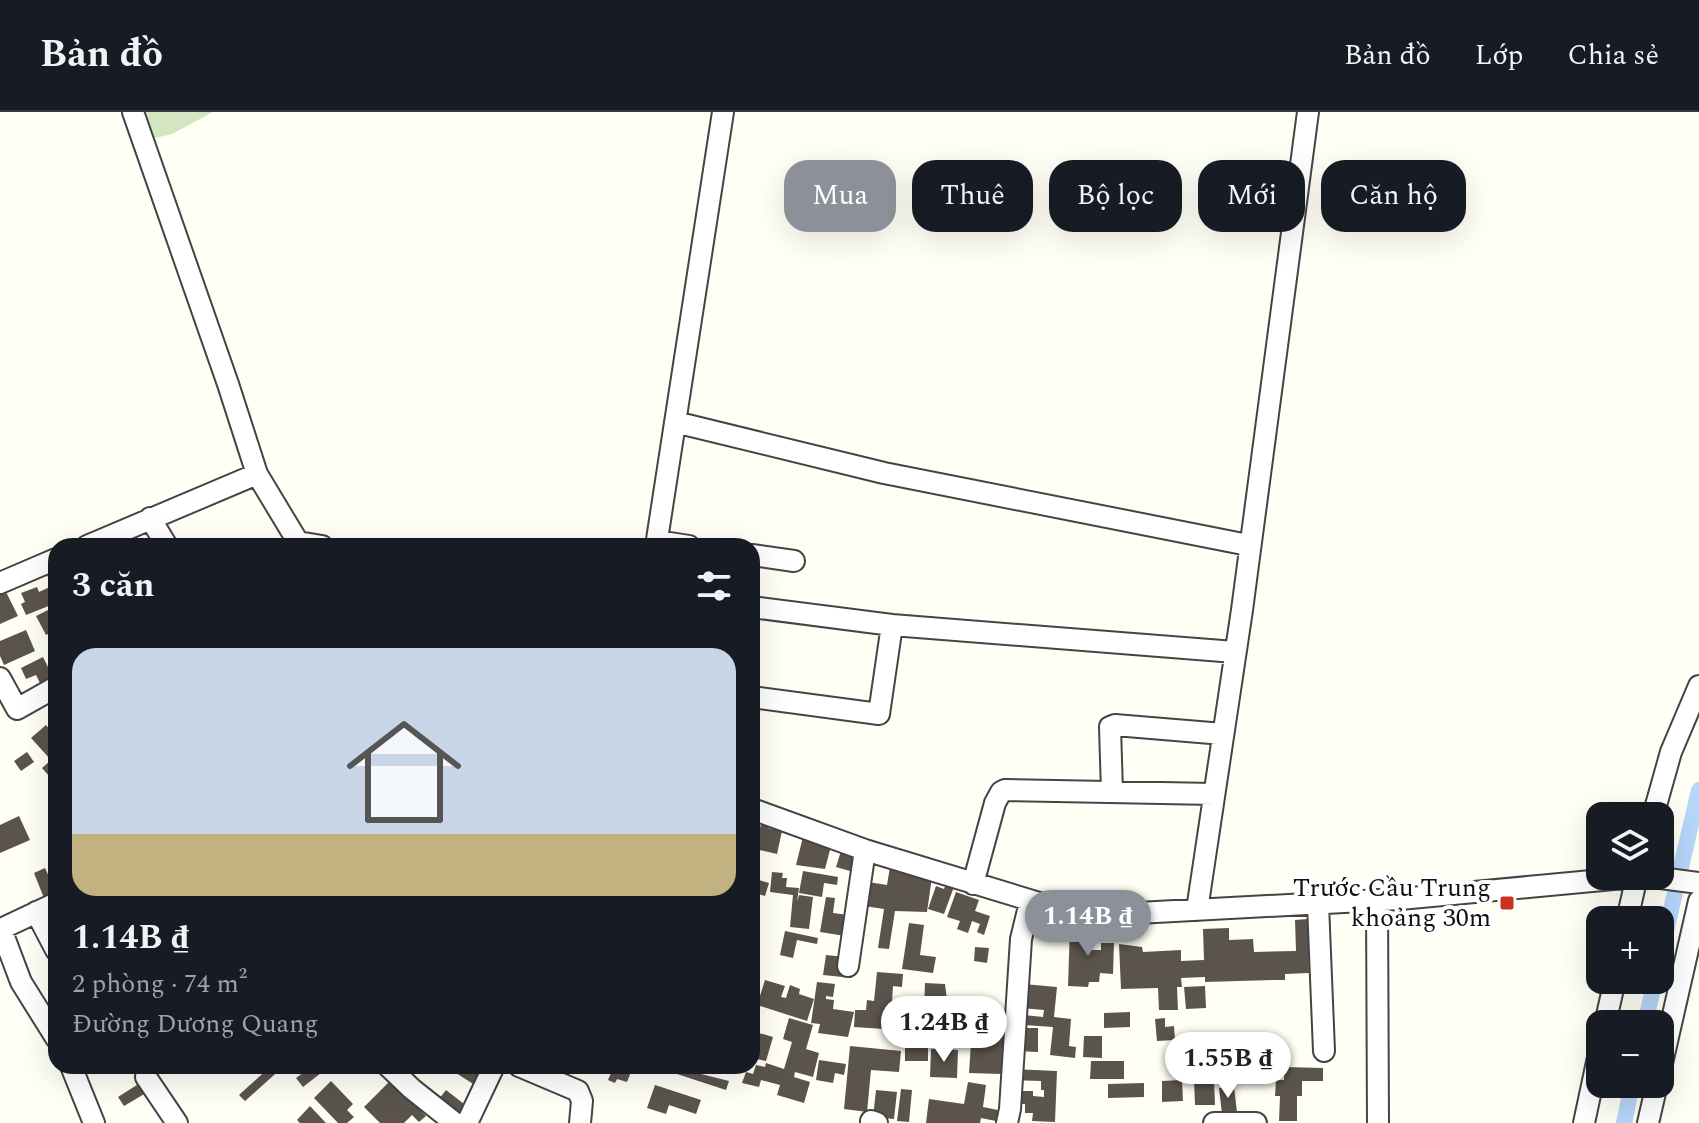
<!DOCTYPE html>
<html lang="vi">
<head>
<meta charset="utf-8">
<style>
  :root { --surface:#171b24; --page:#242831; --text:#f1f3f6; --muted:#9ea1a6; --line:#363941; --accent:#8c9099 }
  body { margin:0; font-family:Spectral,serif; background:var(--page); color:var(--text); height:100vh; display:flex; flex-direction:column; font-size:30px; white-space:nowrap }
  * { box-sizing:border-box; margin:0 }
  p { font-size:26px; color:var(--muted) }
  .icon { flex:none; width:44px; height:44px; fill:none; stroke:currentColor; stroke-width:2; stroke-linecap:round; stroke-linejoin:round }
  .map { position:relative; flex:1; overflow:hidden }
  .drawer { position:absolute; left:48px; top:426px; width:712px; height:536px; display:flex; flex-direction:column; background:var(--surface); border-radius:24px; box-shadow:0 8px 32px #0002 }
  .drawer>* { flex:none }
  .hud { position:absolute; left:784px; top:48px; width:760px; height:72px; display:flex; gap:16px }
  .tools { position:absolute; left:1586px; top:690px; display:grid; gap:16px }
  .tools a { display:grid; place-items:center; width:88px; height:88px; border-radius:16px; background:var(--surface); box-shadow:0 8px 32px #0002; font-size:40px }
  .price { position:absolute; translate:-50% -68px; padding:0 18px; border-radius:28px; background:#fff; color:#222; font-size:26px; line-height:52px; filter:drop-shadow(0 2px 4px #0008) }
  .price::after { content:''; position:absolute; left:50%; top:48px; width:24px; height:18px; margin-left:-12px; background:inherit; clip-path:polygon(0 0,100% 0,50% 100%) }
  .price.selected { background:var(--accent); color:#fff }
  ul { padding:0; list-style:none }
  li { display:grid; align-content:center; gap:16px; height:424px; padding:0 24px }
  li span { display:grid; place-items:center; height:248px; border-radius:24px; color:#555 }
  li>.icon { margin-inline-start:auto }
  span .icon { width:144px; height:144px; fill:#fffc; stroke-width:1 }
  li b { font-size:34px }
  h2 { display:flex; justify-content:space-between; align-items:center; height:96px; padding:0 24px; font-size:34px }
  .pill { padding:0 28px; border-radius:24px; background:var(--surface); box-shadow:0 8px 32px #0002; font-size:28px; line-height:72px }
  .pill.selected { background:var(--accent); color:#fff }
  header { display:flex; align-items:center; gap:48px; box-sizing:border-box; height:112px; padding:0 40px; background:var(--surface); border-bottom:2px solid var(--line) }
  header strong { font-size:38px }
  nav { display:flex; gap:44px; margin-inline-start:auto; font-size:28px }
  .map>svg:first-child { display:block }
  .cemetery { fill:#d4e5c2 }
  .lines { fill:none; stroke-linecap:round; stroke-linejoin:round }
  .canal { stroke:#b6d6fa; stroke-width:16 }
  .building { fill:#5b544c }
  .minor-casing { stroke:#444; stroke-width:24 }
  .minor { stroke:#fff; stroke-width:20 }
  .poi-dot { fill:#cd301d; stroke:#fff; stroke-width:3 }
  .labels { text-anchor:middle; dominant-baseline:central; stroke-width:8; stroke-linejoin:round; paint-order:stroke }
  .poi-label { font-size:26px; fill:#111; stroke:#fff; text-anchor:end }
</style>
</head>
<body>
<header>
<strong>Bản đồ</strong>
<nav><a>Bản đồ</a><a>Lớp</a><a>Chia sẻ</a></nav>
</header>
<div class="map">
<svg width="1699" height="1011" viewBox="0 0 1699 1011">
  <rect width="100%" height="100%" fill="#fffff5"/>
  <path class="cemetery" d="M138,0H213L172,22L147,28Z"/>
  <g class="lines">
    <path class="canal" d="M1660,845L1699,678
      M1645,912L1655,868
      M1624,1011L1632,972"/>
  </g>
  <path class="building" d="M56,455V491L26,503L21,492L25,490L21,481L37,475L39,480L52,474L45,459Z
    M6,480L18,504L0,512V482Z
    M56,494V518L46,523L36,504Z
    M26,518L35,539L4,553L0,544V529Z
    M43,545L55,569L42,575L36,563L26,567L21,556Z
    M46,613L56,625V657L49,664L42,656L51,648L31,626Z
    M27,640L34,650L21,659L14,649Z
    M19,704L30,728L0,741V713Z
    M762,708L770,709L768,716L782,719L777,742L755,737Z
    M804,721L832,730L825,757L796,753Z
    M841,739L854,743L850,759L836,755Z
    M890,755L932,765L927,800L895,799L889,837L878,836L884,797L864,794L868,770L887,773Z
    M45,756L51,769L56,767V787L46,791L34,761Z
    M803,759L838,765L837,773L824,771L822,785L799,781Z
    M772,760L783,761L782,766H787L786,775L799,776L797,790L799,783L813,785L809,817L790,815L793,783L770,780Z
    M752,766L769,771L765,784L752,780Z
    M947,769L955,772L944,802L928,797L936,774L944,777Z
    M956,780L979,788L975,799L990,804L984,823L977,820L980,812L972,809L968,821L957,817L960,809L947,805Z
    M826,785L835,786L833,801L848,803L845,824L820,820Z
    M1308,807L1309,861L1285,862V868H1273L1205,870V865L1181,866L1182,875H1177L1178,898H1159L1158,876L1121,877L1119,832L1142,835L1143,840L1181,838V849L1204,848L1203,817L1229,816V828L1253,827L1254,840L1296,839L1295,808Z
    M909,811L924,813L920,843L936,845L933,861L902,857Z
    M1070,814L1091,815L1090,838H1101V831H1114L1113,862L1100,861L1099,870H1089L1088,875L1068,874Z
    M785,819L818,826L817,832L797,828L793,846L780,843Z
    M975,835L989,836L987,851L974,849Z
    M826,843L845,845L853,856L852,866L823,863Z
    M877,860L903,862L902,875L893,874L892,890L901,891L899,918L854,915L855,898H866L867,888L874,889Z
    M765,868L785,874L781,885L786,886L790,873L800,877L799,882L814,887L807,909L757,893Z
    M817,870L835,872L833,885L826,884V887L834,888L833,897L854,900L848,925L818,921L820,912L811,911Z
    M925,871L945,872L947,888H952L951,912L911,911L912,896L924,897Z
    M1024,872L1057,875L1054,905L1071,907L1069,934L1076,935L1075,946L1050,943L1053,915L1024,913V903L1043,905L1044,898L1021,896Z
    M1205,874L1206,896L1186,897L1184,875Z
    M981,900L1011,902L1010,919L1004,918L1001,962L969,961L972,916L980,917Z
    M1130,900V915L1104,916V901Z
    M789,906L813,913L806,937L819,941L813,965L795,960L794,965L810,970L804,991L777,983L780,973L761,968L759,975L742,971L746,960L753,962L756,953L765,955L766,951L784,957L792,930L783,927Z
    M1165,906V915L1174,914L1175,928L1157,929L1155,907Z
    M1013,916H1038V940L1013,939Z
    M752,919L773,925L766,949L752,946Z
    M1084,924H1102V946L1083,945Z
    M1200,928V938L1210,937L1211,947L1186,948L1185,929Z
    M850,934L901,939L899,960L871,958L867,1000L844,997Z
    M905,936H928V949H905Z
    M931,937L958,938L957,966L930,965Z
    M819,948L846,952L844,963L835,961L833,971L816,968Z
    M1221,948L1222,956L1230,955L1231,966L1214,967L1215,993H1195L1194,968L1205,967L1204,949Z
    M1091,949H1124V967H1090Z
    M271,954H284L245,989L239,983Z
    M312,954H316L321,961L303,975L296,966Z
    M445,954H484L478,975Z
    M614,954L631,960L627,970L617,967L615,971L608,968Z
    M679,954H703L701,962L729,969L726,978L677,962Z
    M1284,955L1323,956V969H1302V984H1297V1009H1279L1280,984H1275L1276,968H1284Z
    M1012,957L1057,959L1055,1010L1032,1009L1033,1001H1025V992H1012L1013,979H1033V984L1044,985V978H1041V969L1012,968Z
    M391,968L426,1004L419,1010L412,1003L404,1011H380L364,995Z
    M1182,968L1183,989L1162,990V969Z
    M331,969L353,992L347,998L354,1005L347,1011H338L314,986Z
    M968,970L986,973L983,995L998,998L996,1009L981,1006L980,1011H926L929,987L964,992Z
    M140,971L146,981L124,994L118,985Z
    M1144,971V985L1108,986V972Z
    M655,973L701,988L696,1002L669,993L666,1002L647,996Z
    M1234,975L1237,1000L1222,1002L1219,976Z
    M901,977L912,978L909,1010L897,1009Z
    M446,978L468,995L457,1009L435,992Z
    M876,978L897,980L894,1007L873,1005Z
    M310,994L326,1011H300L297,1008Z"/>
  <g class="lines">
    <g class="minor-casing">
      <path id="minor" d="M133,0L228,272L257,362
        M675,310L884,361L1248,433
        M150,406L167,434
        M657,429L689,434
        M87,434L257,362L298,430
        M291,434L298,430L322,434
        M656,434L723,0
        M752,443L794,449
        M0,471L56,447
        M752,495L892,513L1235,540
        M0,566L17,597L56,575
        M752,585L879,602L892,513
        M1112,680L1110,615L1115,613L1223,622
        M752,697L865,738L1082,804L1400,787L1645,764L1699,771
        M1653,704L1671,640L1699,574
        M973,772L995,691L1001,680L1005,678L1214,682
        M1377,788L1378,1011
        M56,791L1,817L21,870L56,926
        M1318,792L1324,939
        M1197,798L1242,498L1308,0
        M36,800L56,838
        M1627,808L1637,764
        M848,854L865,738
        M1605,912L1615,868
        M71,954L94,1011
        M388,954L412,977L455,1011
        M519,954L578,979L582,989L580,1011
        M1660,960L1699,789
        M146,965L177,1011
        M871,1009L877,1011
        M467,1011L494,954
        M1007,1011L1010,997L1021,827L1030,790
        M1214,1011H1256
        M1584,1011L1600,936
        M1648,1011L1657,972"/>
    </g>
    <use href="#minor" class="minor"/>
  </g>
  <rect class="poi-dot" x="1499" y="783" width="16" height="16" rx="4"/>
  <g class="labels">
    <g class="poi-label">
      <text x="1491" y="776">Trước Cầu Trung<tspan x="1491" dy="30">khoảng 30m</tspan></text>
    </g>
  </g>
</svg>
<div class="tools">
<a><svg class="icon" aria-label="layers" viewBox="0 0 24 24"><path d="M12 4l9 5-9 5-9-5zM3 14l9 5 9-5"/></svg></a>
<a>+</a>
<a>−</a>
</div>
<b class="price selected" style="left:1088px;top:846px">1.14B ₫</b>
<b class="price" style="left:944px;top:952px">1.24B ₫</b>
<b class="price" style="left:1228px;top:988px">1.55B ₫</b>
<div class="hud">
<a class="pill selected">Mua</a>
<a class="pill">Thuê</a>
<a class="pill">Bộ lọc</a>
<a class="pill">Mới</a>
<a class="pill">Căn hộ</a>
</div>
<section class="drawer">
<h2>3 căn<svg class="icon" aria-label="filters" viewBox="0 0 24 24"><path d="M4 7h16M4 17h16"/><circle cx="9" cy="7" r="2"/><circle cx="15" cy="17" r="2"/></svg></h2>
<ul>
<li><span style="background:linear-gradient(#c9d6e8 75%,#c2b280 0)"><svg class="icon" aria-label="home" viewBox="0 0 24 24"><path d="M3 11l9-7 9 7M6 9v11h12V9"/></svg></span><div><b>1.14B ₫</b><p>2 phòng · 74 m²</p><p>Đường Dương Quang</p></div></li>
</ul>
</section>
</div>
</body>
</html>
